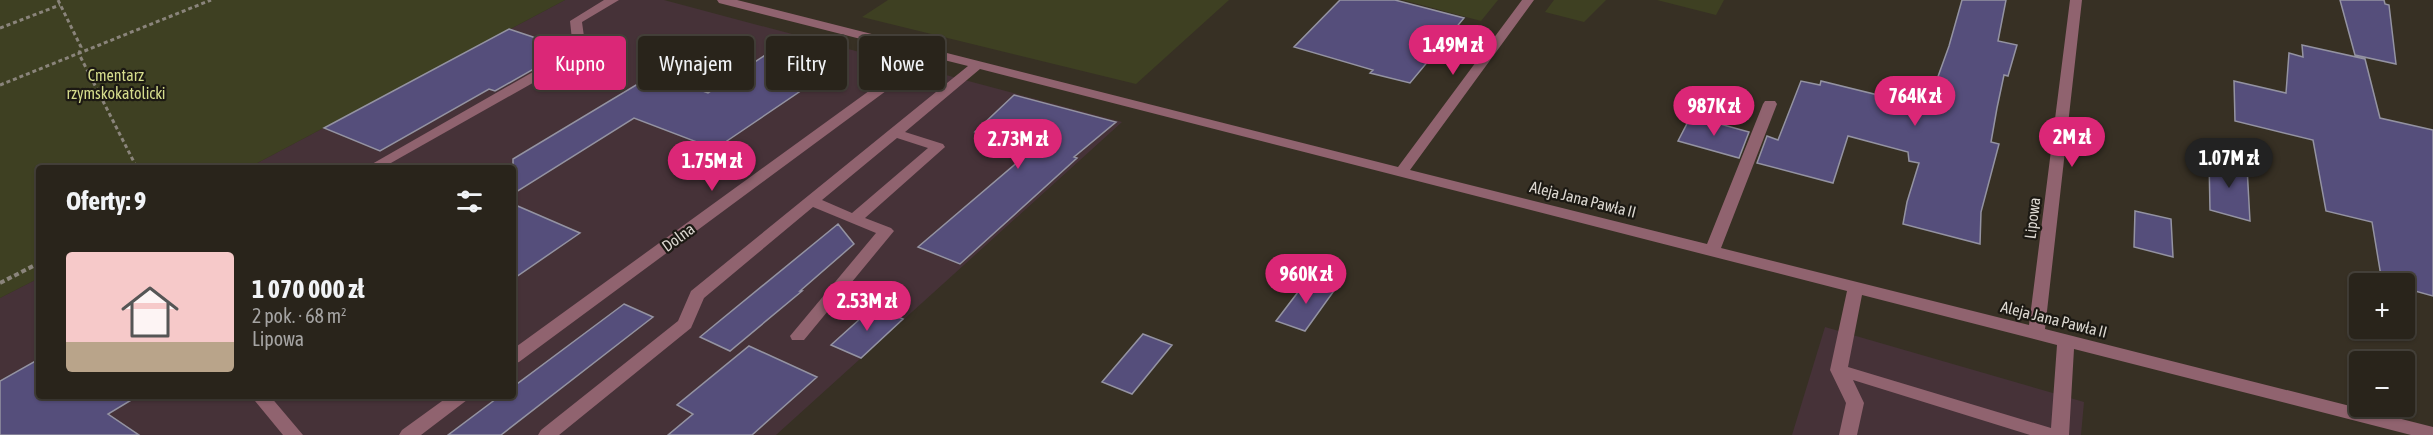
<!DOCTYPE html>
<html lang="pl">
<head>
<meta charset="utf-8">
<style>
  :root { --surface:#29241b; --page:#353028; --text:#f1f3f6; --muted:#a5a4a3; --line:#45413a; --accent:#db2777 }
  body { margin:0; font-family:"Asap Condensed",sans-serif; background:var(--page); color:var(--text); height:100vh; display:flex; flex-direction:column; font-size:22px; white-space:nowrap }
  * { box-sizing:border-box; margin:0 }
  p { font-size:20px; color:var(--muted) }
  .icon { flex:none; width:33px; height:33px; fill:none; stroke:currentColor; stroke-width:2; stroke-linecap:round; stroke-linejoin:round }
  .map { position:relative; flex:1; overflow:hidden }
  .details { position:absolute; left:36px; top:165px; width:480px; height:234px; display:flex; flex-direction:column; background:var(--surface); border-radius:6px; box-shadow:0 2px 4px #0004,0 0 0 2px var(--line) }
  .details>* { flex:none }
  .top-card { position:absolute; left:534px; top:36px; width:570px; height:54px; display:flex; gap:12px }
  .buttons { position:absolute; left:2349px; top:273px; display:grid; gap:12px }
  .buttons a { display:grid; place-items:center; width:66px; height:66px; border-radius:6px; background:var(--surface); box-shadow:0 2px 4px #0004,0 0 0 2px var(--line); font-size:30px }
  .price { position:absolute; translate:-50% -51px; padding:0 14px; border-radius:21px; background:var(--accent); color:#fff; font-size:20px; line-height:39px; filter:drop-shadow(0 2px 3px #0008) }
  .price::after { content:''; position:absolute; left:50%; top:36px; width:18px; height:14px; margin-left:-9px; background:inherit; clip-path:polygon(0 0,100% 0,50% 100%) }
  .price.on { background:#222; color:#fff }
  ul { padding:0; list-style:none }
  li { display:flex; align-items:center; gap:18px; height:150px; padding:0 30px }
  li+li { border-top:2px solid var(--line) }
  li span { display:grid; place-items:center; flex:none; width:168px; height:120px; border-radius:6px; color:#555 }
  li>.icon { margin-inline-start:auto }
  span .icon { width:72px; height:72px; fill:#fffc; stroke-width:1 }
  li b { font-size:26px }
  h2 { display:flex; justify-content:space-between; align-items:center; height:72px; padding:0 30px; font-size:26px }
  .tag { padding:0 21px; border-radius:6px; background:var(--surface); box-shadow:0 2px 4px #0004,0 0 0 2px var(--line); font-size:21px; line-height:54px }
  .tag.on { background:var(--accent); color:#fff }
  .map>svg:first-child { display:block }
  .commercial { fill:#463238 }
  .green { fill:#3e4022 }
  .building { fill:#554e7b; stroke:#9493a2; stroke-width:1.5 }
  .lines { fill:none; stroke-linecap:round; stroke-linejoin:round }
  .path-far1 { stroke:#8a847b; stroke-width:3; stroke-dasharray:4 3; stroke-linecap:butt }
  .path { stroke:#8a847b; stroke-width:4; stroke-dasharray:5 3; stroke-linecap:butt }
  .minor { fill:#90636f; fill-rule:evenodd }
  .labels { text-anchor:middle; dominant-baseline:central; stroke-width:4.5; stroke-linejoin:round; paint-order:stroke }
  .park-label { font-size:16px; fill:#d5dc8c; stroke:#1c1913 }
  .street-label { font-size:16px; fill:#dbd7d0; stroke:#1c1913 }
</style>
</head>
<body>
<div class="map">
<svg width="2433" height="435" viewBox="0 0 2433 435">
  <rect width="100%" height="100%" fill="#373024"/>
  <path class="commercial" d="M565,0H664L1122,122L776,435H0V298L39,278V396H513V168H248Z
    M1825,327L2084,402L2081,435H1792Z"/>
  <path class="green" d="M0,0H565L248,168H39V278L0,298Z
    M888,0H1229L1136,84L862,17Z
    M1403,0H1498L1481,21Z
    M1554,0H1606L1584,22L1545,12Z
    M1657,0H1724L1716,15Z"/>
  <path class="building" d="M1340,0H1395L1464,18L1410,83L1370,73L1373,70L1294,47Z
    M1962,0H2006L1998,41L2017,45L2008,76L2004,75L1997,108L1991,142L1999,144L1981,212L1980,244L1903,224L1907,202L1919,163L1909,161L1908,152L1848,136L1833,183L1757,163L1767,136L1778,140L1801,81L1820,85L1821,81L1927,107L1949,46Z
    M2340,0H2384L2385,4L2389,5L2396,64L2355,55Z
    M509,29L569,49L495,91L489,89L380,151L324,128Z
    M2302,45L2365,59L2380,118L2433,130V296L2404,288V284L2382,282L2372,222L2326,211L2313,140L2235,121L2234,81L2286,93L2289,53L2303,57Z
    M776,48L836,67L715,149L634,118L513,194V159L666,67L675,81L708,93Z
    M1014,95L1116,122L1074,157L1077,158L960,264L918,247L1034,148L975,132Z
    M1691,116L1749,132L1739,158L1678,141Z
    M2209,158L2247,167L2250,221L2210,210Z
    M513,204L580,233L513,279Z
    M2135,211L2171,219L2173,257L2134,247Z
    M838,224L854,244L800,291H802L730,351L700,337Z
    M1308,279L1336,288L1305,331L1276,321Z
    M624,304L653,317L501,435H448L500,396H513V387Z
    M871,309H879L903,319L861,358L831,345Z
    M1143,334L1172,345L1132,394L1102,382Z
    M749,346L817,377L752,435H668L693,414L677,405Z
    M39,359V396H138L108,414L139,435H0V381Z"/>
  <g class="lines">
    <path class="path-far1" d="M58,0L81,47L79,54L137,168
      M0,28L60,5
      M0,85L211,0"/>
    <path class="path" d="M0,283L39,263"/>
    <path class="minor" d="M604,0H619L582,22L586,51L584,54L382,168H365L573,49L570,21Z
      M717,0H737L1398,167L1522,0H1534L1410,170L1707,244L1763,104L1765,101H1775L1777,104L1721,248L2029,325L2070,0H2082L2045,329L2433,427V435H2411L2074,349L2069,435H2030L1853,380L1864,403L1857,435H1839L1846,403L1830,370L1847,291L980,69L905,132L943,144L945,147L865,218L891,228L894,231L804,340H792L790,336L876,233L813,207L704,298L691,328L559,435H538L541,430L678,321L691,291L968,66L932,57L519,362L513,364V349L920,54L719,3ZM897,138L928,148L852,213L822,200ZM1862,295L2057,345L2051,428L1848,367Z
      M251,396H270L303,435H283Z
      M449,396H470L467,400L421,435H399L402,430Z"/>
  </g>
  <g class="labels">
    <g class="park-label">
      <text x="116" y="75">Cmentarz<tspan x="116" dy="18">rzymskokatolicki</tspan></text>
    </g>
    <g class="street-label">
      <text transform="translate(1583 199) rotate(14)">Aleja Jana Pawła II</text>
      <text transform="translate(2032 218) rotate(-83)">Lipowa</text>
      <text transform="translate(678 237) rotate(-36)">Dolna</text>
      <text transform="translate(2054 319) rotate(14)">Aleja Jana Pawła II</text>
    </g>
  </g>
</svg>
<div class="buttons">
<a>+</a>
<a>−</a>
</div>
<b class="price" style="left:1453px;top:76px">1.49M zł</b>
<b class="price" style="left:1915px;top:127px">764K zł</b>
<b class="price" style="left:1714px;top:137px">987K zł</b>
<b class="price" style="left:2072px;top:168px">2M zł</b>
<b class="price" style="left:1018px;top:170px">2.73M zł</b>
<b class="price on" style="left:2229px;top:189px">1.07M zł</b>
<b class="price" style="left:712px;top:192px">1.75M zł</b>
<b class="price" style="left:1306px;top:305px">960K zł</b>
<b class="price" style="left:867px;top:332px">2.53M zł</b>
<div class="top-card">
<a class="tag on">Kupno</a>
<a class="tag">Wynajem</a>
<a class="tag">Filtry</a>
<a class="tag">Nowe</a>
</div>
<section class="details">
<h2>Oferty: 9<svg class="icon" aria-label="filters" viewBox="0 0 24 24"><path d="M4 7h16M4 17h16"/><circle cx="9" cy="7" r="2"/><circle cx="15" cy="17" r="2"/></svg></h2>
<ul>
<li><span style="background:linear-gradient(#f6c9c9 75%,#b9a48a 0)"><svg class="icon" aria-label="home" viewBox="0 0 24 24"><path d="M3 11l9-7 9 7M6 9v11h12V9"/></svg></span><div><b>1 070 000 zł</b><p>2 pok. · 68 m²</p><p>Lipowa</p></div></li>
</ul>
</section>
</div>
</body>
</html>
